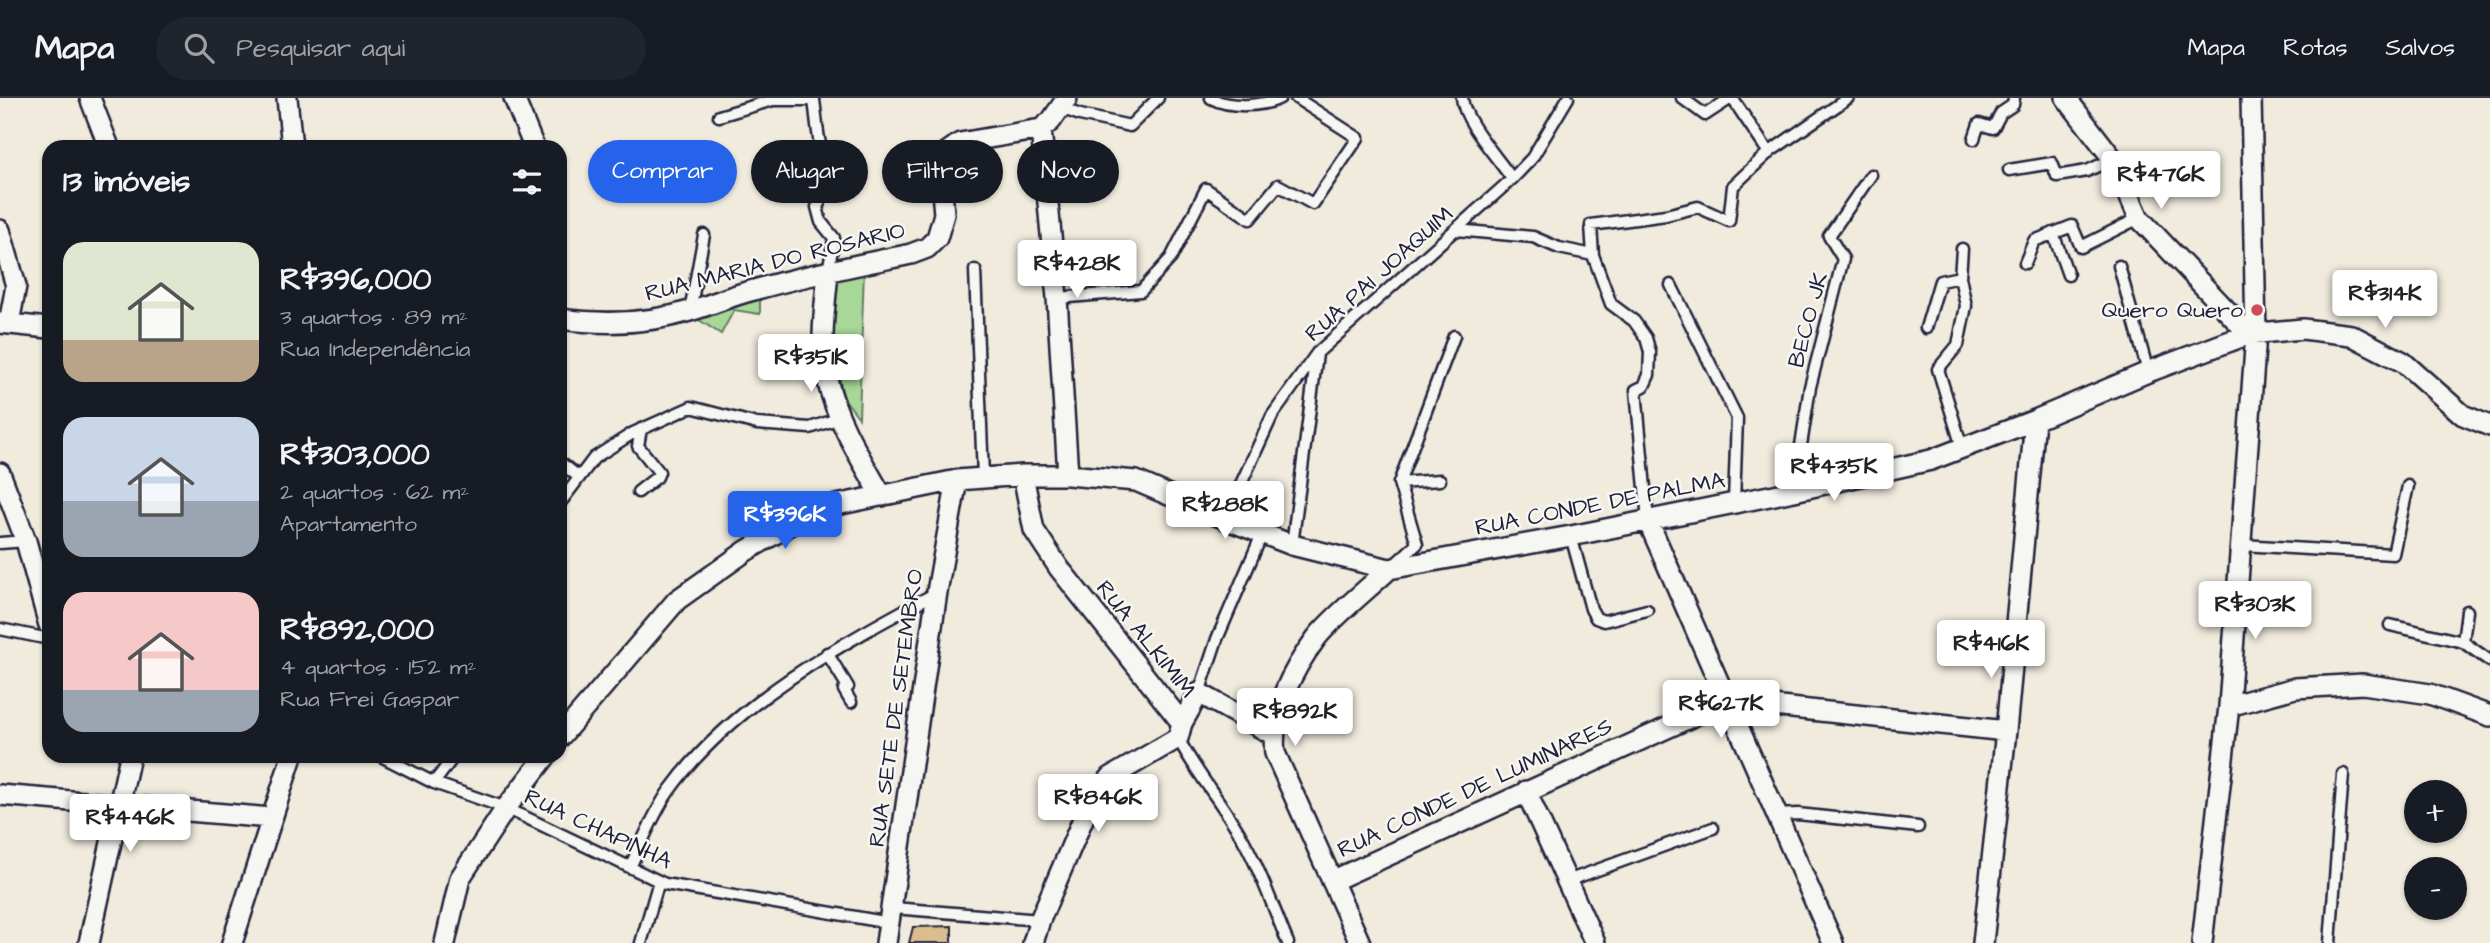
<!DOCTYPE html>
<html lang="pt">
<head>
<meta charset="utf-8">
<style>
  :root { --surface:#171b24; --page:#20242c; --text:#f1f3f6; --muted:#9ea1a6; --line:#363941; --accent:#2563eb }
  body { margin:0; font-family:"Architects Daughter",sans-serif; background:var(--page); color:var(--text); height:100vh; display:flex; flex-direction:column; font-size:26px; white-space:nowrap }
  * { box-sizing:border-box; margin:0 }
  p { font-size:23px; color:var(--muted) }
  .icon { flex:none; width:38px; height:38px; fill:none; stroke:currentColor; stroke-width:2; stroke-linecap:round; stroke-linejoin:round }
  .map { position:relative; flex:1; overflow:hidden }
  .details { position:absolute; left:42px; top:42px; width:525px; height:623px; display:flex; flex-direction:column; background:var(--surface); border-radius:21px; box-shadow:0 2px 5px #0004 }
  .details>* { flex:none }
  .hud { position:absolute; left:588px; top:42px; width:665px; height:63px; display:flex; gap:14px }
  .tools { position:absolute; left:2404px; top:682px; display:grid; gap:14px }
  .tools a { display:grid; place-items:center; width:63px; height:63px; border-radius:50%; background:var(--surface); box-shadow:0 2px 5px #0004; font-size:35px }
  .price { position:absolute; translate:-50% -60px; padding:0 16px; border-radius:7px; background:#fff; color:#222; font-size:23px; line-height:46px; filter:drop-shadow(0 2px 4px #0008) }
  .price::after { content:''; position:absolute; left:50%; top:42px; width:21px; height:16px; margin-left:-10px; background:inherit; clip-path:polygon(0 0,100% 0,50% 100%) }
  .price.on { background:var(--accent); color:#fff }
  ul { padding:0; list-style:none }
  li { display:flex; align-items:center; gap:21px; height:175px; padding:0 21px }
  li span { display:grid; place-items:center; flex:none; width:196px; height:140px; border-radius:21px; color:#555 }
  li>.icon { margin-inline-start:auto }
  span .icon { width:84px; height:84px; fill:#fffc; stroke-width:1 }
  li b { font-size:30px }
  h2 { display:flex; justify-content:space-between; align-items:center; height:84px; padding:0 21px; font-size:30px }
  .chip { padding:0 24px; border-radius:32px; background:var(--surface); box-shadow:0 2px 5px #0004; font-size:24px; line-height:63px }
  .chip.on { background:var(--accent); color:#fff }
  header { display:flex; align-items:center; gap:42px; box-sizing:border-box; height:98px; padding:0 35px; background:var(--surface); border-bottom:2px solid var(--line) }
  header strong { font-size:33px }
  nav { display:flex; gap:38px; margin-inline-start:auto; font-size:24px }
  .search { width:490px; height:63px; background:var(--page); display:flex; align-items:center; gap:18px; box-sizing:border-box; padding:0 24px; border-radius:38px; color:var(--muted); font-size:26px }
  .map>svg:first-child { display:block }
  .green { fill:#a7d898; stroke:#647d6a; stroke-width:2 }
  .building { fill:#dcbd8f; stroke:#22223b; stroke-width:2 }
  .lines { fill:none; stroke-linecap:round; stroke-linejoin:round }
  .lane-casing { stroke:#22223b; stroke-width:15 }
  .street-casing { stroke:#22223b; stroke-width:24 }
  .lane { stroke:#f6f6f2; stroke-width:10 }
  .street { stroke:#f6f6f2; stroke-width:19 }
  .poi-dot { fill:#d1495b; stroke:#f6f6f2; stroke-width:2.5 }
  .labels { text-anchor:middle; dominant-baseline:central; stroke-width:5; stroke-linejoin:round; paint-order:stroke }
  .street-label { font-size:23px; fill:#22223b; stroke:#f6f6f2 }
  .poi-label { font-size:23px; fill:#22223b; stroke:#f6f6f2; text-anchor:end }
</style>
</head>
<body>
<header>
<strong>Mapa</strong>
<div class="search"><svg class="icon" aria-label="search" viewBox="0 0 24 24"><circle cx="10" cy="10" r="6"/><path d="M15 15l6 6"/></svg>Pesquisar aqui</div>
<nav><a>Mapa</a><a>Rotas</a><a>Salvos</a></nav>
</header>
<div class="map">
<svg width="2490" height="845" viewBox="0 0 2490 845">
  <rect width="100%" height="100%" fill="#f1ebde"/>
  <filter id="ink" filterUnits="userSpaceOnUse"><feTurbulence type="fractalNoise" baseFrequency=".0143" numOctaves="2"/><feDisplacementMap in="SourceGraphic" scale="14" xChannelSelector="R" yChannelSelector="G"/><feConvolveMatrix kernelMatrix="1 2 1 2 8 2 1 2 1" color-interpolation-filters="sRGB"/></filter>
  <g filter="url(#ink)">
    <path class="green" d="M864,171L859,320L843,299L832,237L839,173Z
      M760,195V216L734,212L721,236L696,220Z"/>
    <path class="building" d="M952,828V845H909L913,829Z"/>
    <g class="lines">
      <g class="lane-casing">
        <path id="lane" d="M1211,0C1229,10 1262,9 1280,0
          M1462,0C1464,24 1498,60 1512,81
          M1682,0L1705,17L1731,0
          M1732,0L1769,55
          M814,2C816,16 817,32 820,46C826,74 833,82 817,109L821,124L834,140L828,174
          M1061,10L1080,17L1130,28L1158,0
          M719,18L773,2H814
          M1974,41L1979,26L1993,30L2001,15L2013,7L2014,0
          M2009,72L2052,65L2057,78L2087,73L2113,61
          M1456,132L1533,139L1559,150L1593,157
          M2053,135L2068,177
          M1962,151L1960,179L1966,208L1958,247L1938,271L1962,349
          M2025,165L2034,143L2072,128L2081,149L2139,120
          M2119,168L2148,274
          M975,172L983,379
          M1671,187L1737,320L1734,404
          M1057,200L1141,193L1171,160L1206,91L1250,121L1278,87L1313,106L1358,40L1296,0
          M690,213L704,137
          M1926,230L1940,183L1960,179
          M560,368L562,366L579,379
          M1399,385L1440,382
          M1794,393L1810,289L1843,161L1829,138L1871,77
          M638,394L657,379L659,374L638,348L641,331
          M560,405L594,360L633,335L691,309L757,326L810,330L840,320
          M1225,421L1272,318L1317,255L1512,81L1532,60L1568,0
          M1648,423L1636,292L1644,288L1649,277L1650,254L1646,240L1634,223L1611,206L1593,157L1591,127L1666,117L1698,109L1729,123L1733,88L1768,55L1848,0
          M1571,438L1591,511L1596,520L1604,523L1647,512
          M0,445L26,443
          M1292,447L1317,256
          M2242,447L2393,456L2408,388
          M1395,466L1417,446L1399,385L1454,238
          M2390,527L2463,544L2490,563
          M0,531L49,541
          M2463,544L2467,513
          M827,555L848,589L844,592L851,604
          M1199,595L1217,541L1263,434
          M1178,640C1197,677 1225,708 1245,745C1262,776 1274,812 1288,845
          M381,658L434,685L506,710L665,786L890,825
          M434,685L454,658
          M1777,717L1798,716L1918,729
          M630,769C642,745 654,714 669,693C732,605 843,545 936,495
          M1567,783L1713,730
          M893,810L1040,822
          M641,845L659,783
          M2330,845L2343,676"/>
      </g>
      <g class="street-casing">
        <path id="street" d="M90,0L109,49
          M287,0L292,49
          M514,0L534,49
          M2066,0L2113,61L2139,120L2249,236
          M1041,31L1057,200L1068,377
          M0,132L16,188L9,225
          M828,174C825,209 819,247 827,281C837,324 861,361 882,398
          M560,221C605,227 649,226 693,212C713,206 733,197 754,192C805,177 858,167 911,156L927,150L937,140L944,116L940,70L946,55L960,45L1041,31L1051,23L1067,0
          M0,225L49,230
          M0,375L26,443L49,527
          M1023,377L1034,432L1059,470L1182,625
          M1648,423L1833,845
          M2229,608L2295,590L2363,586L2430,596L2490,618
          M560,639L677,502L746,453L817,411L957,382L1023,377H1068L1136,383L1225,421L1292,447L1389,471L1571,438L1794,393L1931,362L2035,322L2148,274L2249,236L2303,231L2351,237L2403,264L2463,317L2490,328
          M1526,693L1595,845
          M0,697L271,720
          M1332,783L1726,603L2006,633
          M89,845L130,658
          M232,845L292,658
          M445,845L460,780L506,710L546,658
          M886,845L937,494L957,382
          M1033,845L1040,822L1089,707L1111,679L1178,640L1182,625L1199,595L1272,636
          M1360,845L1275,655C1270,614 1293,571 1317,539C1335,517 1368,491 1389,471
          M1983,845L2006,633L2035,322
          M2202,845L2229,608L2256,236L2251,0"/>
      </g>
      <use href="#lane" class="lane"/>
      <use href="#street" class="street"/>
    </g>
  </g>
  <circle class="poi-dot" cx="2257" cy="212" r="7"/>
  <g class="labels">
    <g class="street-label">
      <text transform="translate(775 164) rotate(-14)">RUA MARIA DO ROSARIO</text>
      <text transform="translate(1379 176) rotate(-42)">RUA PAI JOAQUIM</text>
      <text transform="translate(1808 222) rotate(-75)">BECO JK</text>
      <text transform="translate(1600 406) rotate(-11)">RUA CONDE DE PALMA</text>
      <text transform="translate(1146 541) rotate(51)">RUA ALKIMIM</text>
      <text transform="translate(896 610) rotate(-82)">RUA SETE DE SETEMBRO</text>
      <text transform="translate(1475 690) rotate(-25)">RUA CONDE DE LUMINARES</text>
      <text transform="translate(598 731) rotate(25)">RUA CHAPINHA</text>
    </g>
    <g class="poi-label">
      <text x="2243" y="212">Quero Quero</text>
    </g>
  </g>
</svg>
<div class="tools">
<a>+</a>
<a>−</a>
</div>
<b class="price" style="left:2161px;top:113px">R$476K</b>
<b class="price" style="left:1077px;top:202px">R$428K</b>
<b class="price" style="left:2385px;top:232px">R$314K</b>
<b class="price" style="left:811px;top:296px">R$351K</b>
<b class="price" style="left:1834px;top:405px">R$435K</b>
<b class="price" style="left:1225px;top:443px">R$288K</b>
<b class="price on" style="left:785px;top:453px">R$396K</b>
<b class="price" style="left:2255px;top:543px">R$303K</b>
<b class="price" style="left:1991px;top:582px">R$416K</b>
<b class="price" style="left:1721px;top:642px">R$627K</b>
<b class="price" style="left:1295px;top:650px">R$892K</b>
<b class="price" style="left:1098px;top:736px">R$846K</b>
<b class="price" style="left:130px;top:756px">R$446K</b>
<div class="hud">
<a class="chip on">Comprar</a>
<a class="chip">Alugar</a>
<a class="chip">Filtros</a>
<a class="chip">Novo</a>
</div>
<section class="details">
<h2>13 imóveis<svg class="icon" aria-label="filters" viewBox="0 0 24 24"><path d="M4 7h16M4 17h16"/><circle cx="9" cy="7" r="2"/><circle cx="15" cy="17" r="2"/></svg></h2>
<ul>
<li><span style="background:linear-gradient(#dfe7d0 70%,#b9a48a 0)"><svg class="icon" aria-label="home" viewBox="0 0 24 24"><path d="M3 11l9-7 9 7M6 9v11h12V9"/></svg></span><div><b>R$396,000</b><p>3 quartos · 89 m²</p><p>Rua Independência</p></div></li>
<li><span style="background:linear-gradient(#c9d6e8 60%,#9aa5b1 0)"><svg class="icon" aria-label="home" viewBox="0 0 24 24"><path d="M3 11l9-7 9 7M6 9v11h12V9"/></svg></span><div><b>R$303,000</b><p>2 quartos · 62 m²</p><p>Apartamento</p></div></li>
<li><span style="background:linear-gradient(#f6c9c9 70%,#9aa5b1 0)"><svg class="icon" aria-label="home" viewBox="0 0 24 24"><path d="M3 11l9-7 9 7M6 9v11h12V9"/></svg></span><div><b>R$892,000</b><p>4 quartos · 152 m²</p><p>Rua Frei Gaspar</p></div></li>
</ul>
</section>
</div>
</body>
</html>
